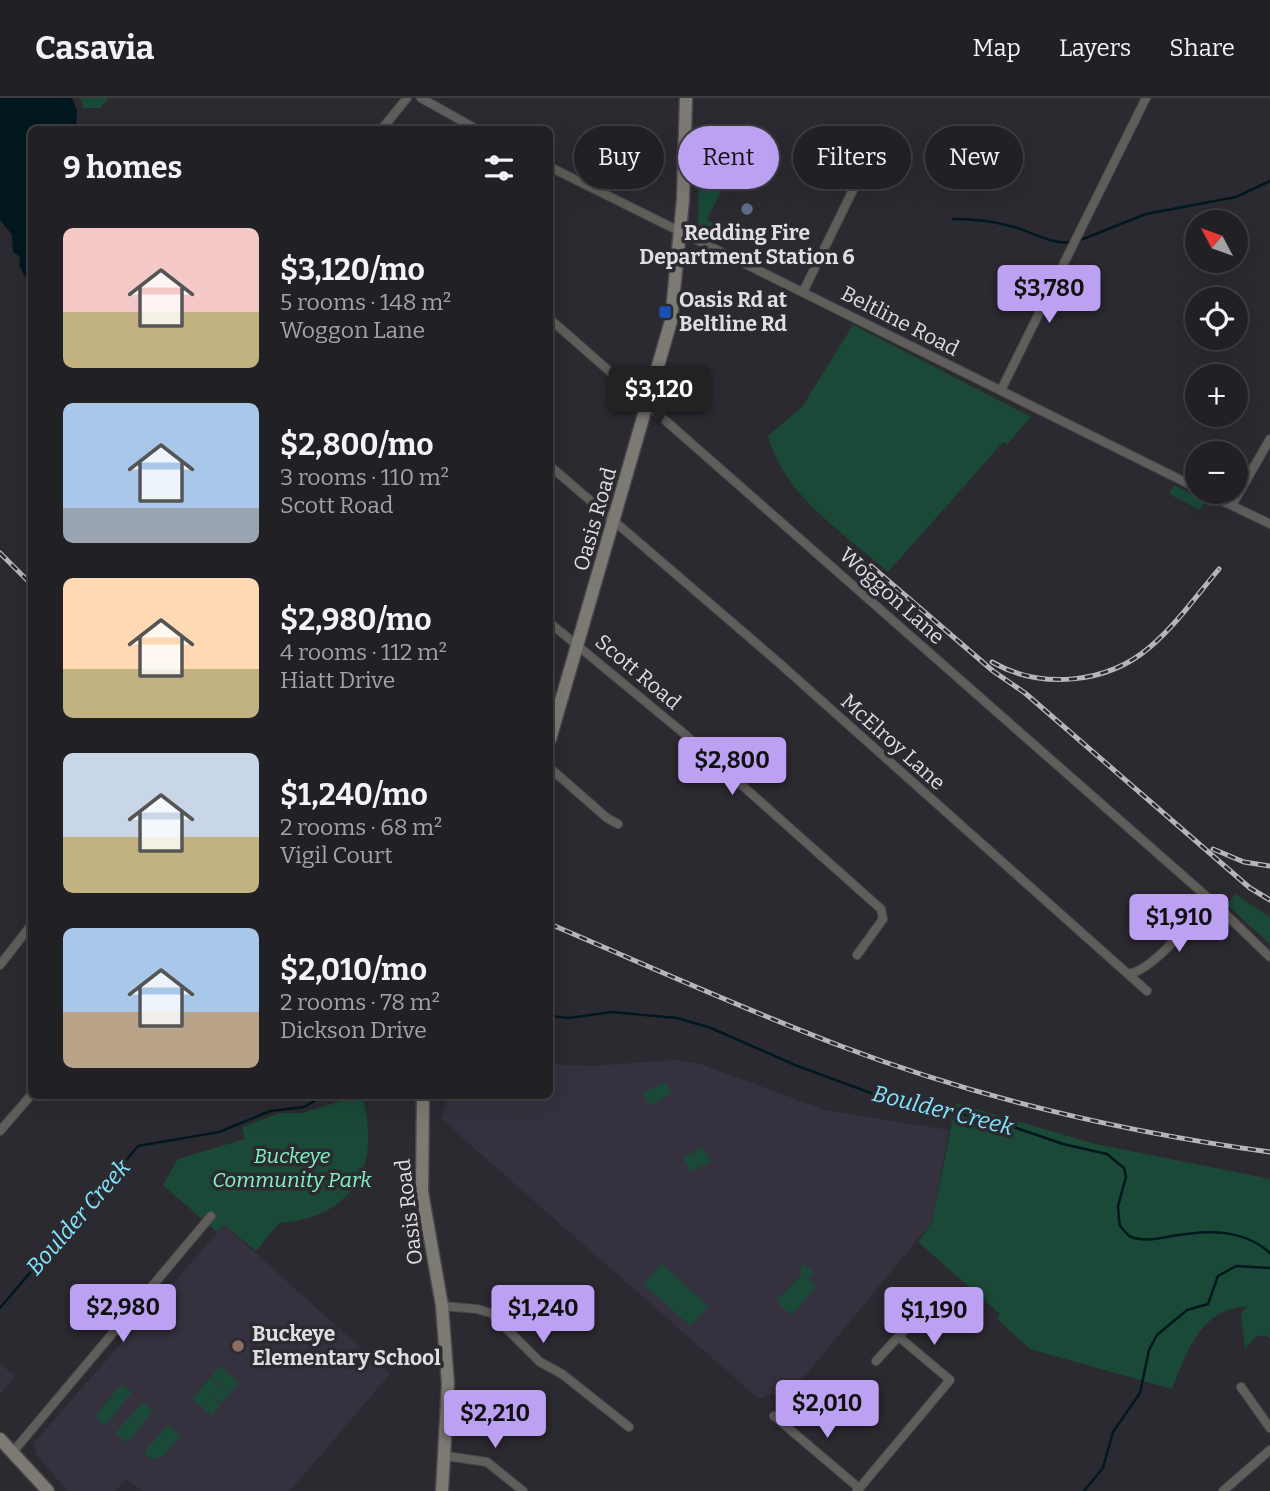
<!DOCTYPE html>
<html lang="en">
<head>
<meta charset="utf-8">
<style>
  :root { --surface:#212025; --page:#2d2d32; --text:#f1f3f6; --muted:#a2a3a7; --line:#3e3e42; --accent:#bca0f2 }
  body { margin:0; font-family:Bitter,serif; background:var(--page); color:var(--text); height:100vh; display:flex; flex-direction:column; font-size:26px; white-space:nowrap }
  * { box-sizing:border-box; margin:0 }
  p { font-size:23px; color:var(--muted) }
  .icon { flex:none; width:38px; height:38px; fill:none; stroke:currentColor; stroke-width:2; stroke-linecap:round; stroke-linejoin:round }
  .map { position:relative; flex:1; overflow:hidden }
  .details { position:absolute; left:28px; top:28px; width:525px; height:973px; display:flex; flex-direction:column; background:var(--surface); border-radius:10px; box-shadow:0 7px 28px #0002,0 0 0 2px var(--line) }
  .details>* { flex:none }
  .top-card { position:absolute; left:574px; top:28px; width:590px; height:63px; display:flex; gap:14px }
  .needle { width:46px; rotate:311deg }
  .buttons { position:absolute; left:1185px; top:112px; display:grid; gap:14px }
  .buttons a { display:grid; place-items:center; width:63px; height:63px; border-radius:50%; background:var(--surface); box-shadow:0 7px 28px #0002,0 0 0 2px var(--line); font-size:35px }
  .price { position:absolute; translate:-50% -60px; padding:0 16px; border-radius:7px; background:var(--accent); color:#111; font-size:23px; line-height:46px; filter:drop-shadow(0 2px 4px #0008) }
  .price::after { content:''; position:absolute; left:50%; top:42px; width:21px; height:16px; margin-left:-10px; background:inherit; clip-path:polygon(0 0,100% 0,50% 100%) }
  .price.on { background:#222; color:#fff }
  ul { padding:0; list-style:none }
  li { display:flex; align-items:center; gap:21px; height:175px; padding:0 35px }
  li span { display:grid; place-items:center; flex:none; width:196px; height:140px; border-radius:10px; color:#555 }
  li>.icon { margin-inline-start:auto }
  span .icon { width:84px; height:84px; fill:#fffc; stroke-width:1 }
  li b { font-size:30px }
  h2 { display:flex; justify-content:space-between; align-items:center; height:84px; padding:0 35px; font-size:30px }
  .pill { padding:0 24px; border-radius:32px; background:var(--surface); box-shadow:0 7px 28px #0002,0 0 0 2px var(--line); font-size:24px; line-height:63px }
  .pill.on { background:var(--accent); color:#111 }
  header { display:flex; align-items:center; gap:42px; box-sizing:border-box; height:98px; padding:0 35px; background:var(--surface); border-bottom:2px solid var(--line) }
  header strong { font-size:33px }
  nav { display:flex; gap:38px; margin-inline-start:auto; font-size:24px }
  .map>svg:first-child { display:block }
  .built { fill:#35313e }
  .green { fill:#1a4a37 }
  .water { fill:#00181e }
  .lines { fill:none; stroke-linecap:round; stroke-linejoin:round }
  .stream { stroke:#00181e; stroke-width:2.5 }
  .street-casing { stroke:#49474d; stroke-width:10 }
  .secondary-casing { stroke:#49474d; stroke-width:15 }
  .street { stroke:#605e5a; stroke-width:8 }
  .secondary { stroke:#7d7a74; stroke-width:12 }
  .rail-casing { stroke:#b7b5bb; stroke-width:5 }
  .rail { stroke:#2c2a31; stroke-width:2.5; stroke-dasharray:8; stroke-linecap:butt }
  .service-dot { fill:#5c6f8a; stroke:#2c2a31; stroke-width:2.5 }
  .transit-dot { fill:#1a4fb4; stroke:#2c2a31; stroke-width:2.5 }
  .education-dot { fill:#8d6e63; stroke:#2c2a31; stroke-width:2.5 }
  .labels { text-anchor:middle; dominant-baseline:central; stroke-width:7; stroke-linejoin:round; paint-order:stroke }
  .poi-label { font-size:21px; font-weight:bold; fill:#dfdee3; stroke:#2c2a31; text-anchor:start }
  .street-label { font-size:21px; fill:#dfdee3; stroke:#2c2a31 }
  .park-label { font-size:21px; font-style:italic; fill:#82f2c3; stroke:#2c2a31 }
  .water-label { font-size:23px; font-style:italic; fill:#81e4fc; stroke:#2c2a31 }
</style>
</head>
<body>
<header>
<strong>Casavia</strong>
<nav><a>Map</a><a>Layers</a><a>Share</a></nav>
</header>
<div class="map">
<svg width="1270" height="1393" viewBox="0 0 1270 1393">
  <rect width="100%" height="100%" fill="#2c2a31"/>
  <path class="built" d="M675,962L697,965L825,1012L949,1032L932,1124L783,1305L772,1296L759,1301L441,1021L448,998H550V966L591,968Z
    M224,1127L390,1276L290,1393H142L127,1381L115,1393H67L36,1356L34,1345Z
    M0,1266L15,1278L0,1296Z"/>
  <path class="green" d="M80,0H109L100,10H84Z
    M700,60L731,74L707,121L715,127L711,137L700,131L698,123Z
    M853,227L1031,319L1007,346L1003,344L888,474C843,434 786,400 768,338L802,309Z
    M1174,387L1205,403L1200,412L1169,396Z
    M1235,796L1270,819V846L1227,807Z
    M665,984L672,995L650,1008L643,995Z
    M357,998H362C382,1067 354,1120 279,1125L256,1153L224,1127L217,1134L163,1087L178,1061L245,1041L242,1029L280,1015H302Z
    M956,1005L1095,1046L1270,1081V1240L1265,1237L1255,1239L1245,1251L1241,1215L1248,1208C1200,1211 1188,1252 1172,1291L1030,1251L997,1221L1000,1216L918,1144L932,1124Z
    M703,1048L711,1063L691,1074L683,1060Z
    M662,1166L708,1208L691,1228L643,1186Z
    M804,1166L814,1174L808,1181L817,1189L791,1217L776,1203L802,1176L800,1171Z
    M220,1268L239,1285L231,1295L211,1279Z
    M210,1280L230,1296L221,1306L205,1293L220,1307L212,1318L192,1301Z
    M121,1287L132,1294L104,1328L95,1318Z
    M143,1304L153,1313L127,1345L115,1335Z
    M168,1327L181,1338L161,1360L151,1361L144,1354Z"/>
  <path class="water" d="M0,0H72L77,12L76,31L32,32V178L25,179L19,167L20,159L13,154L12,137L0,122Z"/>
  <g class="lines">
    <path class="stream" d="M953,121C973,121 994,123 1014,129C1033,134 1051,147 1072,144
      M1078,143L1146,116L1236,99L1270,83
      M550,918L569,920L612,914L677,920L711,930L795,967L887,1001L999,1024L1063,1046L1107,1056L1124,1070L1126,1079L1118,1108L1119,1122L1120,1128L1129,1138C1142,1144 1158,1141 1172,1138C1206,1132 1242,1130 1270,1155
      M0,1210L138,1048L219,1034L270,1013L304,1009L323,998
      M1084,1393L1103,1370L1113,1334L1140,1295L1149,1252L1157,1237L1187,1212L1208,1206L1218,1178L1236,1168L1270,1170"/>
    <g class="street-casing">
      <path id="street" d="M421,0L478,32
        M381,32L407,0
        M550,69L1197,390
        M803,194L874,49
        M550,221L1214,805L1270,859
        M1001,292L1146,0
        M550,368L778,564L1147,893
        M1204,394L1270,426
        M1232,407L1270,341
        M550,525L681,633L881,811L883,821L857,857
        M550,670L607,720L618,726
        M0,867L32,826
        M1128,876C1155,872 1190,823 1210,802
        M0,1033L32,996
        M442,1208L477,1211L491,1215L540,1264L562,1276L629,1329
        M876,1263L921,1214
        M1241,1289L1270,1330
        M774,1318L859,1390
        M12,1355L211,1118
        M446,1358L487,1364L523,1393
        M857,1393L950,1282L899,1239
        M1223,1393L1270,1352"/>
    </g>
    <g class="secondary-casing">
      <path id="secondary" d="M550,641L671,223L683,102L686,0
        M423,998L422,1094L442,1208L448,1286L442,1393
        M0,1341L48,1393"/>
    </g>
    <use href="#street" class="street"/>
    <use href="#secondary" class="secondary"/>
    <g class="rail-casing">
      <path id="rail" d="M0,455L32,487
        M871,468L993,573L1025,595L1250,790L1270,802
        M992,564C1041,592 1107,586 1150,549C1176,527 1197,497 1219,471
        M1213,751L1244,764L1270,768
        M550,826C646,867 741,910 838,947C977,1000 1123,1034 1270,1054"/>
    </g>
    <use href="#rail" class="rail"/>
  </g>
  <circle class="service-dot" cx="747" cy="111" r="7"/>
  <rect class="transit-dot" x="658" y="207" width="14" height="14" rx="3.5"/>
  <circle class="education-dot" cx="238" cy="1248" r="7"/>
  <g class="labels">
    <g class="poi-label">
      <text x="747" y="135" text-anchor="middle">Redding Fire<tspan x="747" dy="24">Department Station 6</tspan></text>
      <text x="679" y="202">Oasis Rd at<tspan x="679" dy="24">Beltline Rd</tspan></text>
      <text x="252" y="1236">Buckeye<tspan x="252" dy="24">Elementary School</tspan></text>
    </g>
    <g class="street-label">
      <text transform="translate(900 223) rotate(27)">Beltline Road</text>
      <text transform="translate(595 421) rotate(-74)">Oasis Road</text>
      <text transform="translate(892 498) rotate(42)">Woggon Lane</text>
      <text transform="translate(638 574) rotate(40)">Scott Road</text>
      <text transform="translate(893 644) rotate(42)">McElroy Lane</text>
      <text transform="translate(409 1114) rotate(-97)">Oasis Road</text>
    </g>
    <g class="park-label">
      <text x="292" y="1058">Buckeye<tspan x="292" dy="24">Community Park</tspan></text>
    </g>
    <g class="water-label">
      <text transform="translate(943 1012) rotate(14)">Boulder Creek</text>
      <text transform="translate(78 1119) rotate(-49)">Boulder Creek</text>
    </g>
  </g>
</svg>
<div class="buttons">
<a><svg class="needle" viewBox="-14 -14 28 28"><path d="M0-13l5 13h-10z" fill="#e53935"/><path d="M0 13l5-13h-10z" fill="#a2a3a7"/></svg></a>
<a><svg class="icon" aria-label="locate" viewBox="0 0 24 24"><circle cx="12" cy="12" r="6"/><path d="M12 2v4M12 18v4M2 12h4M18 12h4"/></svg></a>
<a>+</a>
<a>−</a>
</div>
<b class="price" style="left:1049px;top:227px">$3,780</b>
<b class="price on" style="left:659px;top:328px">$3,120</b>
<b class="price" style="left:732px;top:699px">$2,800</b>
<b class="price" style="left:1179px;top:856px">$1,910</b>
<b class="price" style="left:123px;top:1246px">$2,980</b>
<b class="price" style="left:543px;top:1247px">$1,240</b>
<b class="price" style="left:934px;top:1249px">$1,190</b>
<b class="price" style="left:827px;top:1342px">$2,010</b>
<b class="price" style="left:495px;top:1352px">$2,210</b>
<div class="top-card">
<a class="pill">Buy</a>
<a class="pill on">Rent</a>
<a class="pill">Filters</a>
<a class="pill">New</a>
</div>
<section class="details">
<h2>9 homes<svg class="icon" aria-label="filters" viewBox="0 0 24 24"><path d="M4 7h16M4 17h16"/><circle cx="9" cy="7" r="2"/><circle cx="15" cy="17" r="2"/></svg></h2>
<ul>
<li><span style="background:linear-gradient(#f6c9c9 60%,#c2b280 0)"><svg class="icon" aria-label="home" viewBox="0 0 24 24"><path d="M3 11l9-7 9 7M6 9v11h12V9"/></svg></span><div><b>$3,120/mo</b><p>5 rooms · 148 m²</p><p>Woggon Lane</p></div></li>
<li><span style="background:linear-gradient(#a9c7e8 75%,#9aa5b1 0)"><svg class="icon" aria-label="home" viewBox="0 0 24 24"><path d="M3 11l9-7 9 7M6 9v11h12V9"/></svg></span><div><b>$2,800/mo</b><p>3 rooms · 110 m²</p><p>Scott Road</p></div></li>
<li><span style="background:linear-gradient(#ffd9b3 65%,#c2b280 0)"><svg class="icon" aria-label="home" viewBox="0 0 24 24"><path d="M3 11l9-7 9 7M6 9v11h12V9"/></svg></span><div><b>$2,980/mo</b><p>4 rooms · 112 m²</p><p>Hiatt Drive</p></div></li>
<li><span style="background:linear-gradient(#c9d6e8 60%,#c2b280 0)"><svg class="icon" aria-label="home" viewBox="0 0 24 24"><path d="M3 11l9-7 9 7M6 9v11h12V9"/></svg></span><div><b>$1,240/mo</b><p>2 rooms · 68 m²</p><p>Vigil Court</p></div></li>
<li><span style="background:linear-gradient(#a9c7e8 60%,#b9a48a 0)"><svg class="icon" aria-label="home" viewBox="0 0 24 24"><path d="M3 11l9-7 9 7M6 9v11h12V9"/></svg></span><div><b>$2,010/mo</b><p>2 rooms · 78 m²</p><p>Dickson Drive</p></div></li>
</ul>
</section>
</div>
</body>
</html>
